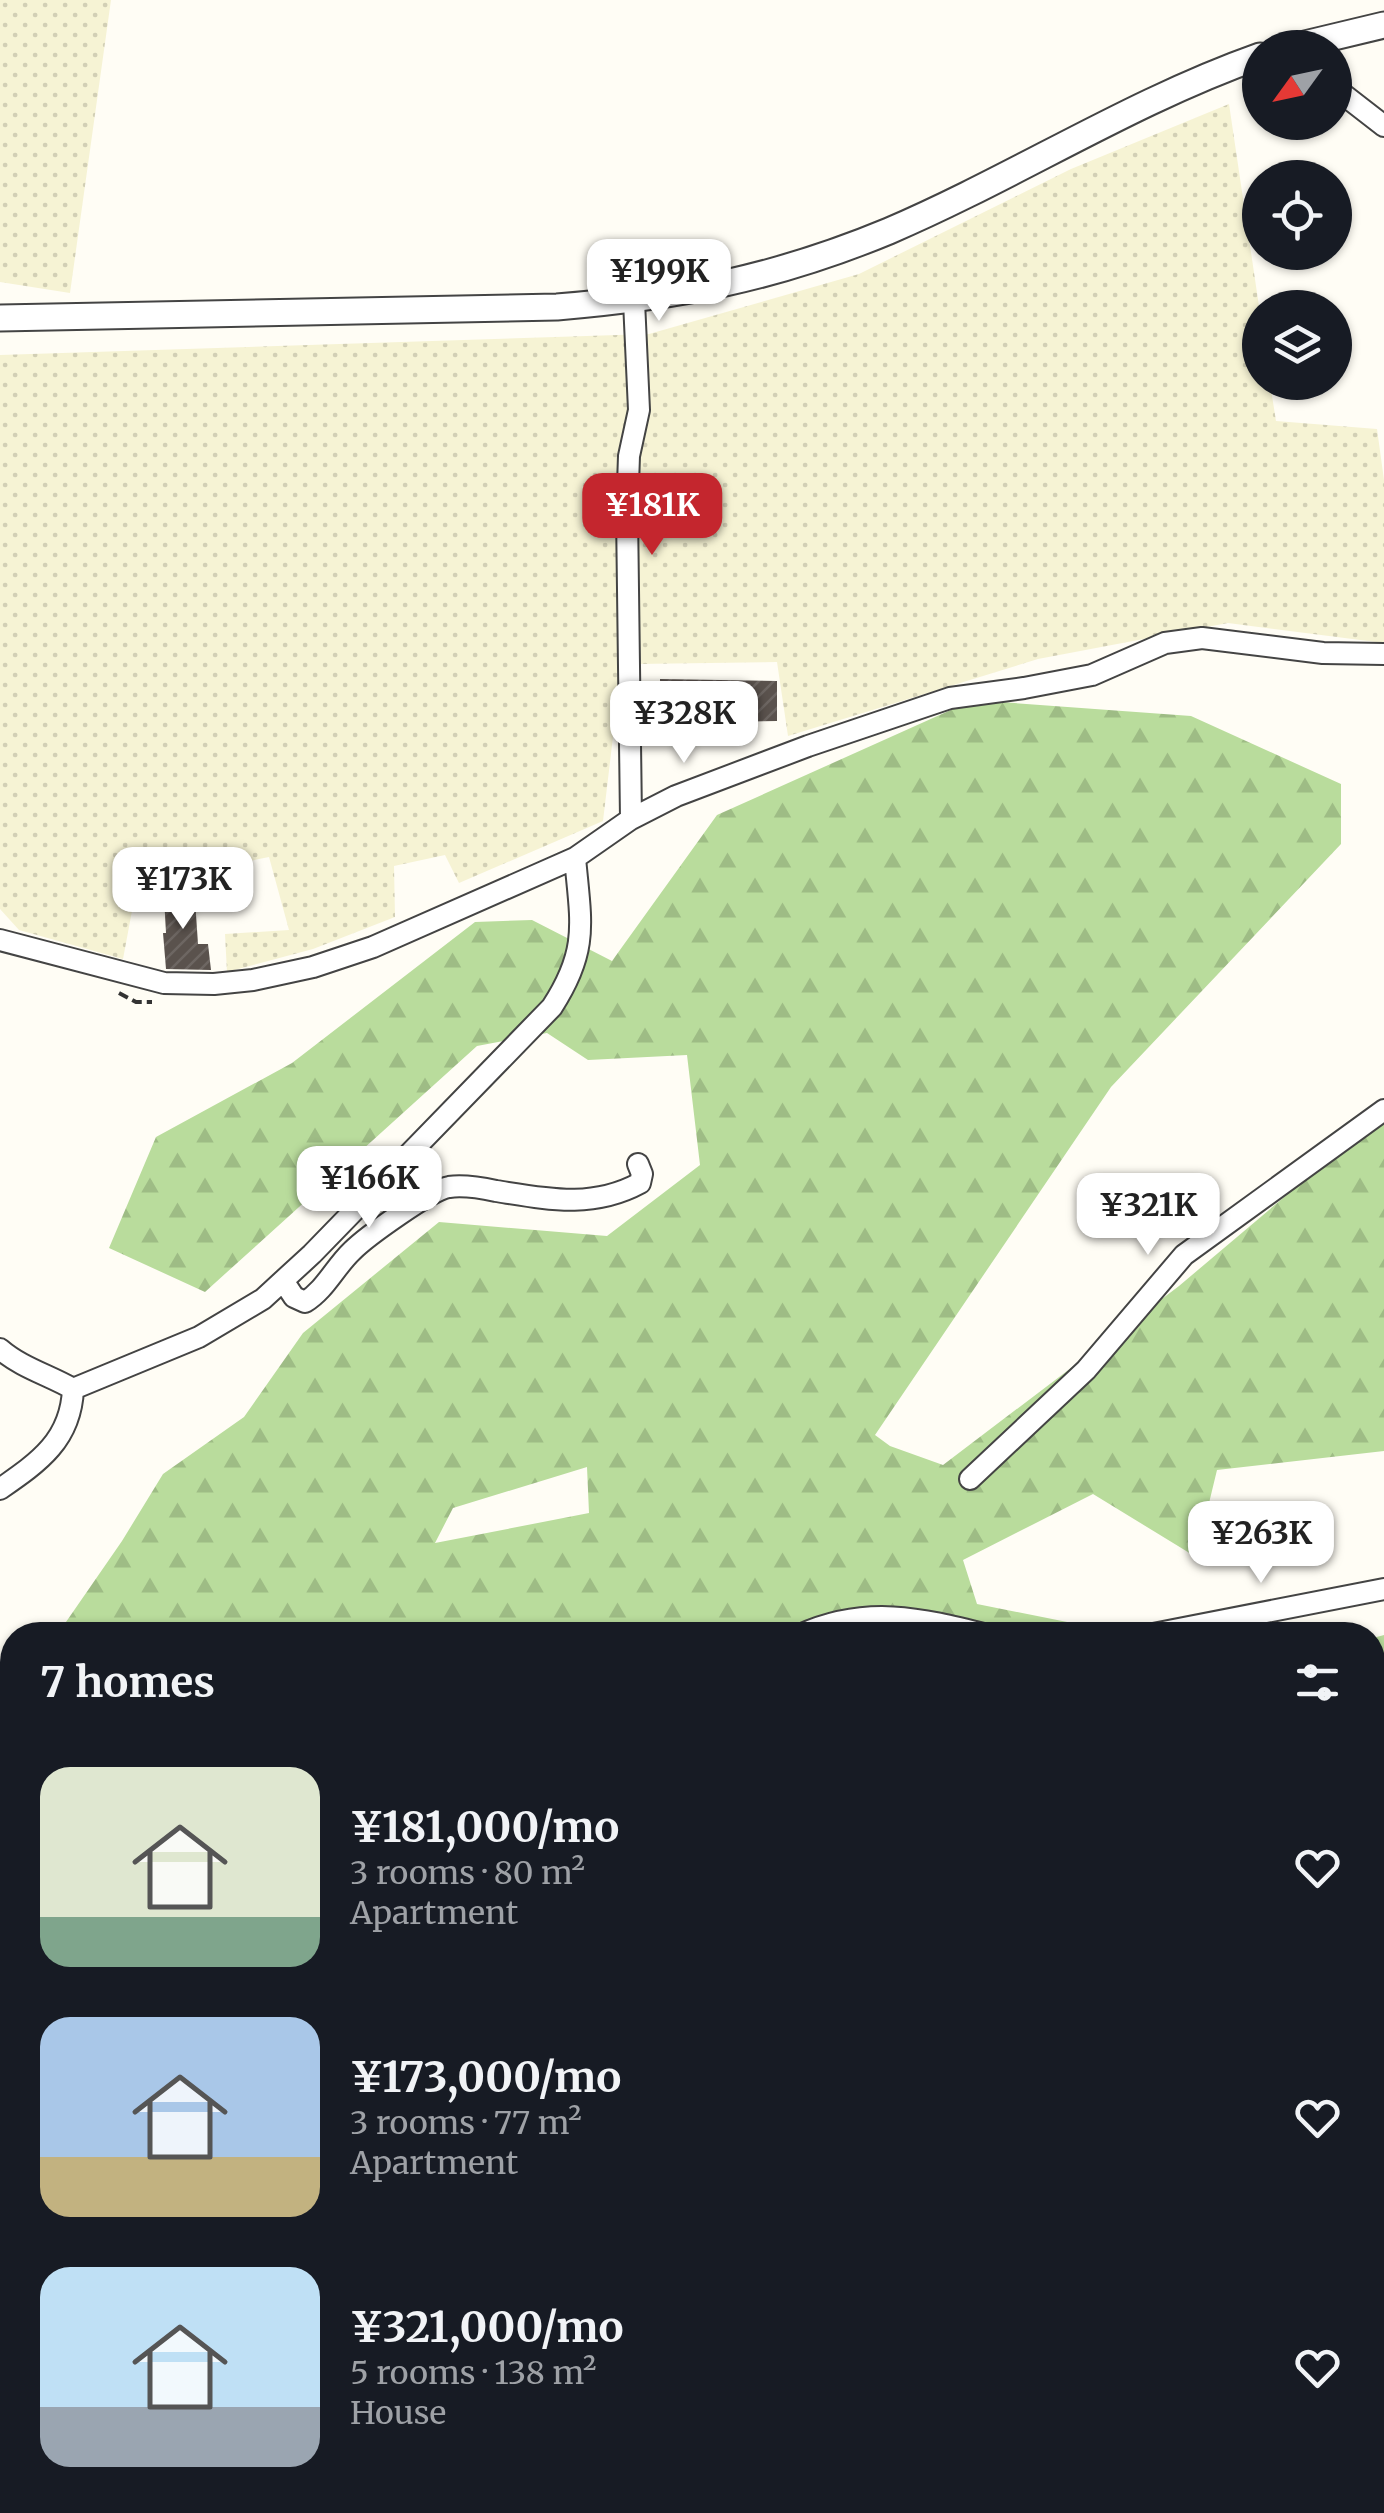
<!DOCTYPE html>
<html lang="en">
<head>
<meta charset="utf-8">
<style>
  :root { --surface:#171b24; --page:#242831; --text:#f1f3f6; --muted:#9ea1a6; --accent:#c4262e }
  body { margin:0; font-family:Merriweather,serif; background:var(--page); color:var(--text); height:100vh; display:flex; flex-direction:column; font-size:38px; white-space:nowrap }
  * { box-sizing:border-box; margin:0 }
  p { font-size:32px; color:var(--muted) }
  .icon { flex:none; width:55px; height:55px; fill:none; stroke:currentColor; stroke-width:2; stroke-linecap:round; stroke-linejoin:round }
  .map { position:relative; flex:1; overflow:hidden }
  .panel { position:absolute; left:0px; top:1622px; width:1385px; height:892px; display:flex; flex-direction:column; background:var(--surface); border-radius:40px 40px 0 0; box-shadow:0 2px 8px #0004 }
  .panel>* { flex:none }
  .needle { width:65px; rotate:237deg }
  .controls { position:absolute; left:1242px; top:30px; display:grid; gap:20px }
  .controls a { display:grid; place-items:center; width:110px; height:110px; border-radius:50%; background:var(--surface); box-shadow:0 2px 8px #0004; font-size:50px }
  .price { position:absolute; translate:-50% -85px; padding:0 22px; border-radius:20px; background:#fff; color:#222; font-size:32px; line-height:65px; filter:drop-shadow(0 2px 5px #0008) }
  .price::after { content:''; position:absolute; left:50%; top:60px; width:30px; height:22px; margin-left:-15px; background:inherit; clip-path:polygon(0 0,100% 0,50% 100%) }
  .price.current { background:var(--accent); color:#fff }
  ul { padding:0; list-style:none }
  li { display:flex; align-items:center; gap:30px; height:250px; padding:0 40px }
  li span { display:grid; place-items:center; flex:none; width:280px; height:200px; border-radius:30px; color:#555 }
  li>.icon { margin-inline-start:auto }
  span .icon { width:120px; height:120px; fill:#fffc; stroke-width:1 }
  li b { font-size:42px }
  h2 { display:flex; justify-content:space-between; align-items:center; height:120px; padding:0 40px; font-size:42px }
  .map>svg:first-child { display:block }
  .farmland { fill:url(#farmland-dots) }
  .forest { fill:url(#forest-firs); fill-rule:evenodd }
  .building { fill:url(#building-hatch) }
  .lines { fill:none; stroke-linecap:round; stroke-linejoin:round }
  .minor-casing { stroke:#444; stroke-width:24 }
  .tertiary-casing { stroke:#444; stroke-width:29 }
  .path { stroke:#333; stroke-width:4; stroke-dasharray:10 5; stroke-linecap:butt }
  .minor { stroke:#fff; stroke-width:20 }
  .tertiary { stroke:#fff; stroke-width:25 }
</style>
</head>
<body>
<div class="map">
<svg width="1384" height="2513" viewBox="0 0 1384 2513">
  <defs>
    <pattern id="farmland-dots" width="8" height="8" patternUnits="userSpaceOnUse" patternTransform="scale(2.5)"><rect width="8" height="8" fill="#f6f3d4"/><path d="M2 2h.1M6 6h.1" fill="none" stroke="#d2cfb5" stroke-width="1.8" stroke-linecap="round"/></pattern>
    <pattern id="forest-firs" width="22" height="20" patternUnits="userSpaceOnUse" patternTransform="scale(2.5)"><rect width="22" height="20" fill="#b9dc9c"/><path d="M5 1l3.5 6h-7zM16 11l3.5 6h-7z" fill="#9ebc85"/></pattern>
    <pattern id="building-hatch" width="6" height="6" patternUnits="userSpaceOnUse" patternTransform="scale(2.5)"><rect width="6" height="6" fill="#5a524d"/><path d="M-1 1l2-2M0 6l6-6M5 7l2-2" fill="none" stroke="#6d6662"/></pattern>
  </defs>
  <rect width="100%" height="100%" fill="#fffdf5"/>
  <path class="farmland" d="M0,0H111L70,293L0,282Z
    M1229,104L1260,313V382L1270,383L1276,421L1377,429L1384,480V643L1228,623L1038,659L788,736L777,662L636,664L615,720L603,821L459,883L445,855L394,866L395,917L313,949L227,972L225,934L289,930L269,857L137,884L123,959L19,930L0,909V355L649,334L859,274L1071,169Z
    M407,2503V2502L622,2503L615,2513H398Z"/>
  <path class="forest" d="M973,700L1191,716L1341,784V844L1111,1087L875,1435L890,1446L943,1465L1179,1286L1366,1128L1384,1118V1451L1217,1470L1196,1557L1093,1494L963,1560L977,1604L1132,1635H722L724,1624L691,1635H57L122,1541L163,1474L244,1417L303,1333L439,1222L607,1236L700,1165L687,1055L588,1060L547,1033L477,1046L205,1292L109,1248L156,1137L292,1063L475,922L532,920L612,961L717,815ZM587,1467L589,1513L435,1543L453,1508Z
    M1384,1635V1766L1373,1768V1638Z
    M1373,1871L1384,1900V2180L1372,2170Z
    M0,2193L12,2197V2364H0Z
    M825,2503L1079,2502L1085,2513H743Z
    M1299,2503H1361L1360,2513H1287Z"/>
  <path class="building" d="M660,679L777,681V721L661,723Z
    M194,885L198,944H208L211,970L166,969L163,933H166L164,897H168L167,887Z"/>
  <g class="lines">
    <g class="minor-casing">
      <path id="minor" d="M1335,88L1384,126
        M631,819L627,513L629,456L639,410L634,301
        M0,940L164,983L214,984L253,980L313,967L373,947L575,858L631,819L676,796L808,746L950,698L1024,688L1092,675L1165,643L1202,638L1323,653L1384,654
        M284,1282L294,1297L305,1302C325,1290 335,1267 352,1251C366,1237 431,1190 449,1187C463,1185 482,1188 496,1191C547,1199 592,1209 640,1183L642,1174L638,1164
        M0,1349C22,1368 49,1375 73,1389
        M970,1479L1086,1370L1184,1255L1384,1110
        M0,1489C39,1462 71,1440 73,1389L199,1337L263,1299L312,1254L552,1007C589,950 581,923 575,858
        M800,1635C866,1605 920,1618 987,1635
        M1148,1635L1384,1589
        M1372,1824L1384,1831
        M0,2036H12
        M1372,2390L1384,2383
        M0,2501L98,2513
        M1108,2502L1114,2513
        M380,2513L386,2502
        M1223,2513L1230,2502"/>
    </g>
    <g class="tertiary-casing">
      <path id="tertiary" d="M1288,48L1384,25
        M0,318L557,307C678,297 776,278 889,231C1015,177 1130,102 1260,56"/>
    </g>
    <path class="path" d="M119,993L136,1002H152"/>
    <use href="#minor" class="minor"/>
    <use href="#tertiary" class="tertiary"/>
  </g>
</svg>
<div class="controls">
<a><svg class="needle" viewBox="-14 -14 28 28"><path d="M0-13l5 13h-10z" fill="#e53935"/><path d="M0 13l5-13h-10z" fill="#9ea1a6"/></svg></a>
<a><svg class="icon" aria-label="locate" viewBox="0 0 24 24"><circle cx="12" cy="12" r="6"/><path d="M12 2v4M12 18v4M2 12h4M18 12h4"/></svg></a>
<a><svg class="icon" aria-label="layers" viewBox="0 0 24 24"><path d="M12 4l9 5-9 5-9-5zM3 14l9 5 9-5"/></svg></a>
</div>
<b class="price" style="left:659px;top:324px">¥199K</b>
<b class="price current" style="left:652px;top:558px">¥181K</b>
<b class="price" style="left:684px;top:766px">¥328K</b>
<b class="price" style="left:183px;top:932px">¥173K</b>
<b class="price" style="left:369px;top:1231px">¥166K</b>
<b class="price" style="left:1148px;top:1258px">¥321K</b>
<b class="price" style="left:1261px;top:1586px">¥263K</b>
<section class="panel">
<h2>7 homes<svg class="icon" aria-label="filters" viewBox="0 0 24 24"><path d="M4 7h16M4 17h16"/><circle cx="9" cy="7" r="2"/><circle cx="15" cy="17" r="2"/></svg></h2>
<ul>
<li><span style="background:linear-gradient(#dfe7d0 75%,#7fa58c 0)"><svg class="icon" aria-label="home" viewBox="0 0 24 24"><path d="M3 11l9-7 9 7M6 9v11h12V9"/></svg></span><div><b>¥181,000/mo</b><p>3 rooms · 80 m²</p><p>Apartment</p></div><svg class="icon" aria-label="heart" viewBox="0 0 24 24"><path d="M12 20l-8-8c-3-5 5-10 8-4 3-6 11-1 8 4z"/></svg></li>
<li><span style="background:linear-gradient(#a9c7e8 70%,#c2b280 0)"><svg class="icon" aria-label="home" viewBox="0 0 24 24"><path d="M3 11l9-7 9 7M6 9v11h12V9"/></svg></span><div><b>¥173,000/mo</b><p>3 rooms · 77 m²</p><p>Apartment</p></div><svg class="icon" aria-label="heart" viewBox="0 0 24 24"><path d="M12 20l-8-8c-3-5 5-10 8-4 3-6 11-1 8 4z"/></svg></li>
<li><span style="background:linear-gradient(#bfe0f5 70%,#9aa5b1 0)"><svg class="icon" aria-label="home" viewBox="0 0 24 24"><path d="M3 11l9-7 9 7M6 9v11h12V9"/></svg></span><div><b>¥321,000/mo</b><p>5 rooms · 138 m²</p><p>House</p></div><svg class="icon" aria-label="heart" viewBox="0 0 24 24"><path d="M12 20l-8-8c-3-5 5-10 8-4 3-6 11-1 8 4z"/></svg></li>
</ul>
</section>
</div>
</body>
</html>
